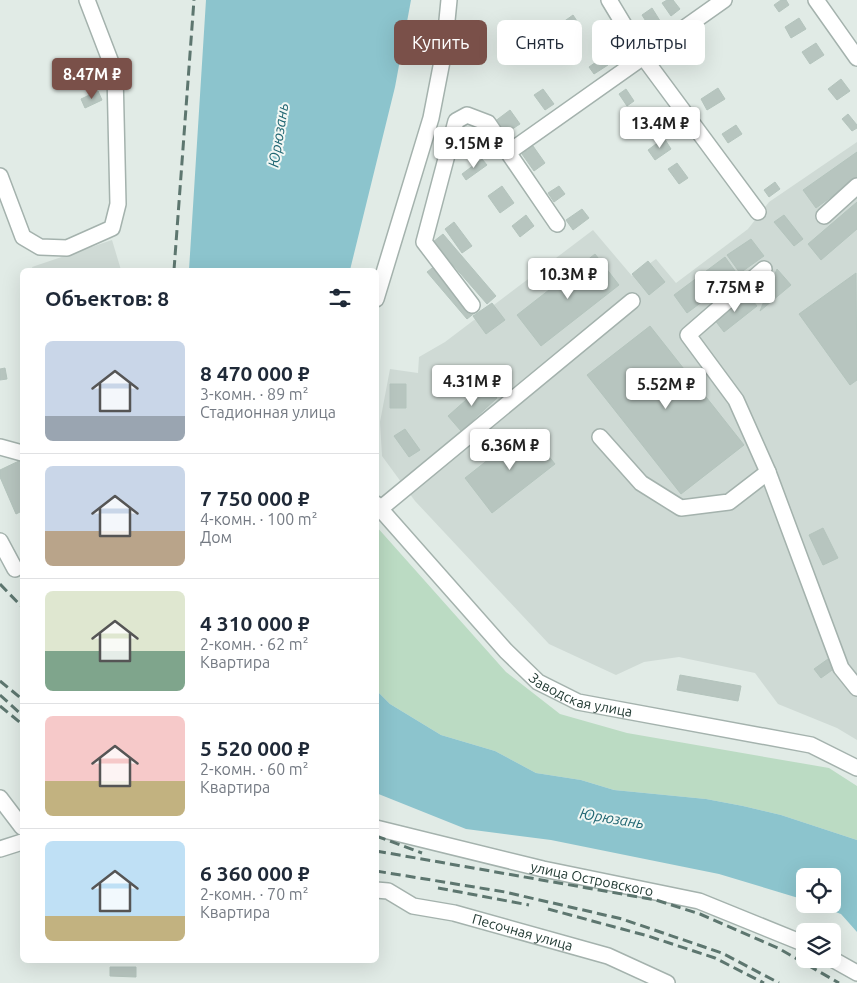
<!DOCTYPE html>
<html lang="ru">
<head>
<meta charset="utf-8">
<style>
  :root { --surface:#fff; --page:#f2f2f3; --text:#1f2937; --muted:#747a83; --line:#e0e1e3; --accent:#7a5049 }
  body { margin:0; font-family:Ubuntu,sans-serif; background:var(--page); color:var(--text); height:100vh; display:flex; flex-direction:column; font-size:19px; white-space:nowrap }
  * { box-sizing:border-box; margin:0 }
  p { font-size:16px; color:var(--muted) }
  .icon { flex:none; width:28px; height:28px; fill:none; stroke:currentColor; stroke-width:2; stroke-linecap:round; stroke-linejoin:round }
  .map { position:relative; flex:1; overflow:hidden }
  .panel { position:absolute; left:20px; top:268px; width:359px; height:695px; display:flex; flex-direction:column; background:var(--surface); border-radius:8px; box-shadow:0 5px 20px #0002 }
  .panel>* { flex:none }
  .top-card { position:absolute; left:394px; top:20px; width:388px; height:45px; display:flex; gap:10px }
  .fabs { position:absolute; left:796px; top:868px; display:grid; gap:10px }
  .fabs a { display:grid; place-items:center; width:45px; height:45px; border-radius:8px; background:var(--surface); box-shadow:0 5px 20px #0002; font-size:25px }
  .price { position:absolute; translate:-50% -42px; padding:0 11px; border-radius:5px; background:#fff; color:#222; font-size:16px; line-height:32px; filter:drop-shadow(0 1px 2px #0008) }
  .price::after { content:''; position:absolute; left:50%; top:30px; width:15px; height:11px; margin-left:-8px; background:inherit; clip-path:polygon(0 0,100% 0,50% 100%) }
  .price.selected { background:var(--accent); color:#fff }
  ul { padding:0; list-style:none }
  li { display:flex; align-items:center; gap:15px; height:125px; padding:0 25px }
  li+li { border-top:1px solid var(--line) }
  li span { display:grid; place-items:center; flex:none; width:140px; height:100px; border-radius:8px; color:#555 }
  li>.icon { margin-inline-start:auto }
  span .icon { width:60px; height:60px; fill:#fffc; stroke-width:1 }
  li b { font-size:21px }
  h2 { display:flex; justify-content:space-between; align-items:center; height:60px; padding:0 25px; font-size:21px }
  .chip { padding:0 18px; border-radius:8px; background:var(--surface); box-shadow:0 5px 20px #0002; font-size:18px; line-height:45px }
  .chip.selected { background:var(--accent); color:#fff }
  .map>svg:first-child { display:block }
  .built { fill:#cfdad5 }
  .green { fill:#bbdbc3 }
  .water { fill:#8cc4cd }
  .building { fill:#b7c5bf; stroke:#b4c4bd }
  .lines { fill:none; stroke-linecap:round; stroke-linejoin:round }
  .minor-casing { stroke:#a4b2ad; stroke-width:18 }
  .minor { stroke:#fff; stroke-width:15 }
  .rail { stroke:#5d766f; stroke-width:3; stroke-dasharray:10 5; stroke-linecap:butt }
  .labels { text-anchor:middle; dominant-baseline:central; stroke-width:4; stroke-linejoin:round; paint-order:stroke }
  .street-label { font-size:14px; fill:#223a33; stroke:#f1f7f4 }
  .water-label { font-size:15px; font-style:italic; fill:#206672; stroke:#f1f7f4 }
</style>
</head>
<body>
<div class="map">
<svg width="857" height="983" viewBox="0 0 857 983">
  <rect width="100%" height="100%" fill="#e1ebe6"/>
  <path class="built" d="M857,142V740L837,728L778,704L755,673L679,657L644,662L616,675L549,644L415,501L382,456L380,422L390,369L418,373L419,357L445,342L593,230L632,276L656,259L676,283L748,229L769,202Z
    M112,240L121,270H33L32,267Z"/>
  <path class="green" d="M376,526L506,672L560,714L627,733L829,768L857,786V840L781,815L743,806L706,799L614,790L581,780L536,773L495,751L441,735L390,704L376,690Z"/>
  <path class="water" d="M206,0H411L395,87L350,270H189Z
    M376,690L390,704L441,735L495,751L536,773L581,780L614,790L706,799L743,806L781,815L857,840V932L841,914L814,904H832V876H805V900L719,874L551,840L466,829L376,793Z"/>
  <path class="building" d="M667,0H673L680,9L671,16L662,3Z
    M781,0H786L789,5L779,12L774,5Z
    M652,8L662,24L652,31L642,15Z
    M573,15L581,27L567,36L559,25Z
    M799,18L806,29L791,38L785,27Z
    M816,43L824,55L810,64L802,52Z
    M680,45L686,54L674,62L668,53Z
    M603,57L608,65L594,74L589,67Z
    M841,79L850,91L837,100L828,89Z
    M718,88L725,99L707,110L701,99Z
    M543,89L554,104L545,110L534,95Z
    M626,89L634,101L627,106L619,94Z
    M98,91L102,100L85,108L81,99Z
    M510,110L520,124L503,135L494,122Z
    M848,114L857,125V128L852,131L842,119Z
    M736,125L742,134L728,143L722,134Z
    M664,138L671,149L655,160L648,150Z
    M533,146L545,163L534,171L522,154Z
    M857,152V178L816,208L803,190Z
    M482,159L487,165L466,180L462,174Z
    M677,163L688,178L679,184L668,169Z
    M775,182L780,189L769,197L764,190Z
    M502,186L514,203L500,213L488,196Z
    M559,186L565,194L554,202L548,193Z
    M857,202V229L821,260L808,244Z
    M582,209L589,218L573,230L566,220Z
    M526,215L534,226L520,237L512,226Z
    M784,215L803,239L794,246L774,222Z
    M454,222L472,246L462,253L445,229Z
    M443,234L496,296L487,304L433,242Z
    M751,239L764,256L740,273L727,255Z
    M595,254L619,285L541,346L517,315Z
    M725,257L738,275L687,313L674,295Z
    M648,261L665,282L649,295L632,274Z
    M436,265L476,312L467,319L427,272Z
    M777,269L791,285L760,311Z
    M856,273L857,380L850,385L799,314Z
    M747,294L757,306L724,332L714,319Z
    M492,303L505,320L486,334L473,316Z
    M650,326L744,445L681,494L587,375Z
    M5,368L7,379L0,380V369Z
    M390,384H406V408H390Z
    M484,384L497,398L461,431L448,416Z
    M405,429L420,450L409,457L394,436Z
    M527,429L555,464L492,513L465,478Z
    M21,460L22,511L16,514L0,477V470Z
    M823,528L838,558L823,565L809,535Z
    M828,659L835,668L821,678L814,669Z
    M680,675L741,686L738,701L677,690Z
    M110,967H136V977L110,976Z"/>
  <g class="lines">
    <g class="minor-casing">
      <g id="minor">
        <path d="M609,0L644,58L758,212"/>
        <path d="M816,0L857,58"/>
        <path d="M509,152L724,0"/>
        <path d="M0,176L23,237L40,247L67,248L112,228L118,204L115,73L87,0"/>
        <path d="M824,216L857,186"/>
        <path d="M764,269L688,335L736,400L768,472L841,668L857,688"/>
        <path d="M376,299L431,118L444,51L449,0"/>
        <path d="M472,305L424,242L456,121L467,115L488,123L557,224"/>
        <path d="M600,437L641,483L681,508L729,502L768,472"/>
        <path d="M0,447L22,453"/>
        <path id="s1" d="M376,504L506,651L538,682L578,702L811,745L857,768"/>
        <path d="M380,509L632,301"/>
        <path d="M0,541L15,569"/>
        <path d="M0,798L22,827"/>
        <path id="s2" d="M376,828L543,869L699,901L805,944"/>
        <path d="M0,849L22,842"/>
        <path id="s3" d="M376,890L388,891L413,906L454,913L608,956L667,983"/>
        <path d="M832,959L857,973"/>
      </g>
    </g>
    <use href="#minor" class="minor"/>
    <path class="rail" d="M174,270L194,0
      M0,584L22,607
      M0,681L22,699
      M0,695L22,715
      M0,706L22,724
      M376,836L422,853
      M376,851L656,900L700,914L778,948L839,983
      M376,871L505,892L622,919L722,953L779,983
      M438,888L529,905
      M548,909L648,936L715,958L764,983"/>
  </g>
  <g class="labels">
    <g class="street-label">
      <text stroke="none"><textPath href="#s1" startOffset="286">Заводская улица</textPath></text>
      <text stroke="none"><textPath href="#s2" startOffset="222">улица Островского</textPath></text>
      <text stroke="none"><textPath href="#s3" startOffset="154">Песочная улица</textPath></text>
    </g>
    <g class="water-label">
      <text transform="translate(278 135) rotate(-81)">Юрюзань</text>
      <text transform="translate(612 818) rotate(9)">Юрюзань</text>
    </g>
  </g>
</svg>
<div class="fabs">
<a><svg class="icon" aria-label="locate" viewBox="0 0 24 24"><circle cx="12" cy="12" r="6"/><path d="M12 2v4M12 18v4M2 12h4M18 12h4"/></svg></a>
<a><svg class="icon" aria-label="layers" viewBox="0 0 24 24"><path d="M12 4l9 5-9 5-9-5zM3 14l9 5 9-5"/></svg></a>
</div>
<b class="price selected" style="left:92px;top:100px">8.47M ₽</b>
<b class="price" style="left:660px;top:149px">13.4M ₽</b>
<b class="price" style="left:474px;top:169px">9.15M ₽</b>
<b class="price" style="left:568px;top:300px">10.3M ₽</b>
<b class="price" style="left:735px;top:313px">7.75M ₽</b>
<b class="price" style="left:472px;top:407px">4.31M ₽</b>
<b class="price" style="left:666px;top:410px">5.52M ₽</b>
<b class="price" style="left:510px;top:471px">6.36M ₽</b>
<div class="top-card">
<a class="chip selected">Купить</a>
<a class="chip">Снять</a>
<a class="chip">Фильтры</a>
</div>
<section class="panel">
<h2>Объектов: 8<svg class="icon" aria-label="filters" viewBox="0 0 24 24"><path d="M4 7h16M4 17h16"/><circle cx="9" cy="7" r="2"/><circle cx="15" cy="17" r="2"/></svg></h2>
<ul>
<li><span style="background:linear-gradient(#c9d6e8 75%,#9aa5b1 0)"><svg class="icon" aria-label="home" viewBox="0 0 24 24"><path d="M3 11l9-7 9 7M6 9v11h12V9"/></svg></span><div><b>8 470 000 ₽</b><p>3-комн. · 89 m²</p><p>Стадионная улица</p></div></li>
<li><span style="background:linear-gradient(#c9d6e8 65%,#b9a48a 0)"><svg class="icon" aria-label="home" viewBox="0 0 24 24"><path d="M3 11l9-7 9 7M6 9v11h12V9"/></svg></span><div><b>7 750 000 ₽</b><p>4-комн. · 100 m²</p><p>Дом</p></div></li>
<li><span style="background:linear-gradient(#dfe7d0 60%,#7fa58c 0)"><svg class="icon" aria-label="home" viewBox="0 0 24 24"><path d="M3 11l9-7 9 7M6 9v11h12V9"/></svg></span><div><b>4 310 000 ₽</b><p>2-комн. · 62 m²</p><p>Квартира</p></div></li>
<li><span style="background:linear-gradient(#f6c9c9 65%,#c2b280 0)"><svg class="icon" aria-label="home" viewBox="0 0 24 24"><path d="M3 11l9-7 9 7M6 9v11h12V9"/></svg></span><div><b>5 520 000 ₽</b><p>2-комн. · 60 m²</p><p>Квартира</p></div></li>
<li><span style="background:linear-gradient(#bfe0f5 75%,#c2b280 0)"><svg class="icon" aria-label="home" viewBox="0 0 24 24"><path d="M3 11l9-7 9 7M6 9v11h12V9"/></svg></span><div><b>6 360 000 ₽</b><p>2-комн. · 70 m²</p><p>Квартира</p></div></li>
</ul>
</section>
</div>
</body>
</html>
